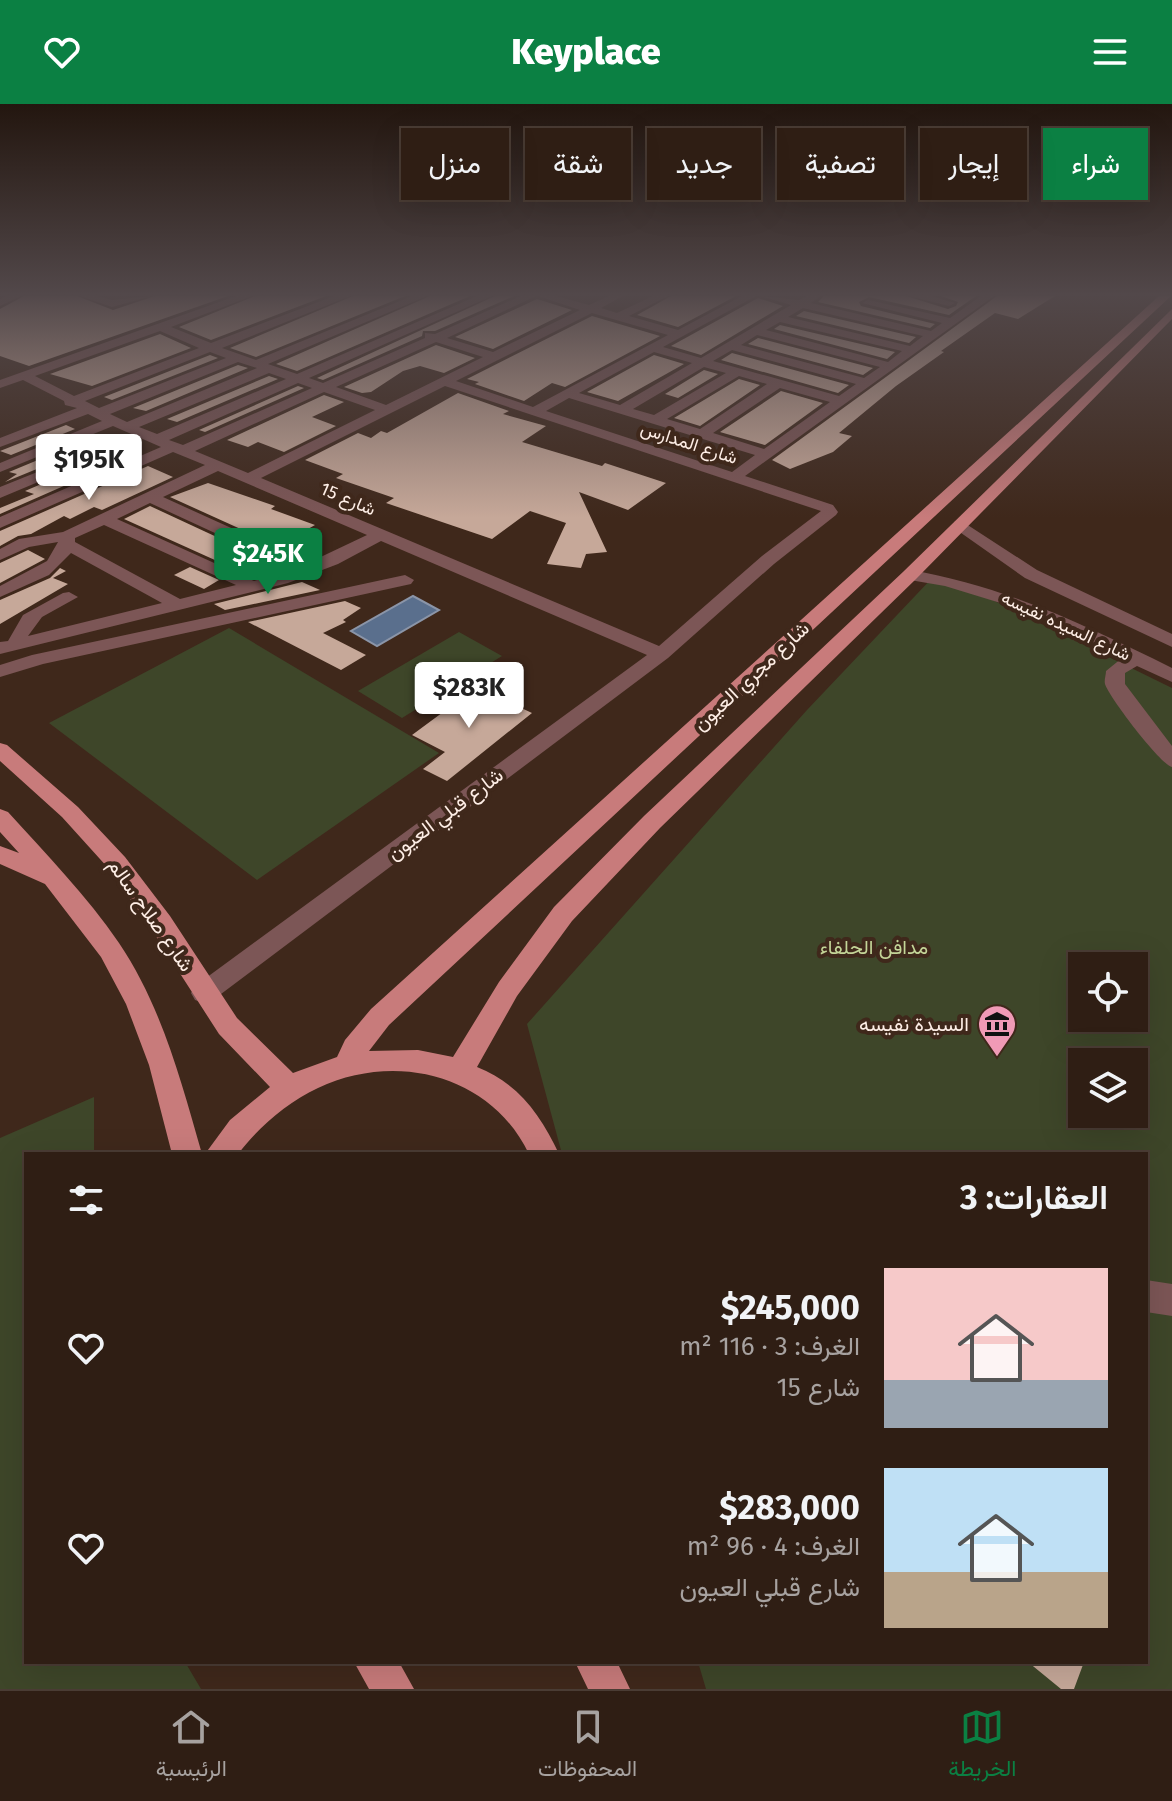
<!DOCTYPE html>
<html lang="ar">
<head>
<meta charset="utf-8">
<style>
  :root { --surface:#2f1e14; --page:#37271d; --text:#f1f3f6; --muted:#a7a2a0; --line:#4a3c34; --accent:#0b8043 }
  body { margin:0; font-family:"Fira Sans",Vazirmatn,sans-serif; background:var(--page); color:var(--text); direction:rtl; height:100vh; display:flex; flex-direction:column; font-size:30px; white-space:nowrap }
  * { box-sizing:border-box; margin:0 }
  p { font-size:26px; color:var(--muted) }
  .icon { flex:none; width:44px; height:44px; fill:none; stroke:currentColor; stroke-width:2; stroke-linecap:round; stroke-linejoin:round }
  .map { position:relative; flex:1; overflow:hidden; direction:ltr }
  .side { position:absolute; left:24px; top:1048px; width:1124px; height:512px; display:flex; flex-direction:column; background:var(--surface); border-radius:0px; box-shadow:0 8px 32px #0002,0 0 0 2px var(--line); direction:rtl }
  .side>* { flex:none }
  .banner { position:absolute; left:24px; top:24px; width:1124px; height:72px; direction:rtl; display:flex; gap:16px }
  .fabs { position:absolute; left:1068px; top:848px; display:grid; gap:16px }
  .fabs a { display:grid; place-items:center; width:80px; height:80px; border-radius:0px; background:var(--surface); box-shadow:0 8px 32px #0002,0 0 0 2px var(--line); font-size:40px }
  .price { position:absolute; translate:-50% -68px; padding:0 18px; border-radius:8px; background:#fff; color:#222; font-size:26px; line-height:52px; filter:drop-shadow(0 2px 4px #0008) }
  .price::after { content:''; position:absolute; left:50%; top:48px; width:24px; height:18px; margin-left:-12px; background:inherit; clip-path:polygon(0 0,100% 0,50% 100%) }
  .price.active { background:var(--accent); color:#fff }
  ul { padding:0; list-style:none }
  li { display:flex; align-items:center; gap:24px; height:200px; padding:0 40px }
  li span { display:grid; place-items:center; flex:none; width:224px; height:160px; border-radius:0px; color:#555 }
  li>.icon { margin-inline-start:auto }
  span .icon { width:96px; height:96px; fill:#fffc; stroke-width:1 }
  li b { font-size:34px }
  h2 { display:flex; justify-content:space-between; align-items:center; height:96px; padding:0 40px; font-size:34px }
  .pill { padding:0 28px; border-radius:0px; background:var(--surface); box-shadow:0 8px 32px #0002,0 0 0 2px var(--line); font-size:28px; line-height:72px }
  .pill.active { background:var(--accent); color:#fff }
  header { display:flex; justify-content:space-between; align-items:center; height:104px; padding:0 40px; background:var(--accent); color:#fff; font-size:36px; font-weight:800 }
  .tab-bar { display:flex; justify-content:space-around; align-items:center; height:112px; border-top:2px solid var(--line); background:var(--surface); font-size:22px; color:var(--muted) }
  .tab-bar a { display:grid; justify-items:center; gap:4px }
  .tab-bar .active { color:var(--accent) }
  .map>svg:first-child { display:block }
  .green { fill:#3e4629; fill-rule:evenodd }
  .water { fill:#5a6f8d; stroke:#8b95a8; stroke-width:2 }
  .building { fill:#c6a899 }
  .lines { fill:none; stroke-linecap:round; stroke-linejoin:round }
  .minor { fill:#7c5656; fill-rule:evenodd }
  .major { fill:#c87b7b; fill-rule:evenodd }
  .labels { text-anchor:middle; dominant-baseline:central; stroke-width:8; stroke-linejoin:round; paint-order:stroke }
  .far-street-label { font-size:18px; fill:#feeee6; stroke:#3f281b }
  .street-label { font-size:20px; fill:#feeee6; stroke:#3f281b }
  .park-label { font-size:20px; fill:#c4d598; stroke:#3f281b }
  .poi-label { font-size:20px; fill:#feeee6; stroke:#3f281b; text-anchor:end }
</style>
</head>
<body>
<header><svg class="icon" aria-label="menu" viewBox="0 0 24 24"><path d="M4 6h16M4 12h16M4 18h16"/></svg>Keyplace<svg class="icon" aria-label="heart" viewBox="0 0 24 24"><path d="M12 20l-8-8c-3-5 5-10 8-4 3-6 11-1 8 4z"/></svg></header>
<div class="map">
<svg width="1172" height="1585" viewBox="0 0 1172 1585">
  <rect width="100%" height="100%" fill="#3f281b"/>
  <path class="green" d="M934,472L966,483L1172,584V1585H706L698,1558H1146V1050H562L527,920L807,606ZM1082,862H1134V914H1082ZM1082,958H1134V1010H1082Z
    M229,524L439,649L257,776L49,619Z
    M459,528L502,552L402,614L358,587Z
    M94,993V1050H26V1558H185L201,1585H0V1034Z"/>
  <path class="water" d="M413,492L439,506L377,542L351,527Z"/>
  <path class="building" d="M24,192H77L113,206L155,192H228L29,262L0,252V205Z
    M255,192H326L211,236L179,223Z
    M353,192H405L256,253L230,244Z
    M430,192H470L297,267L276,260Z
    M495,192H514L435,227H423L422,232L323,276L317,274Z
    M671,192H736L678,223L637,211Z
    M824,192H906L948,205L956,202L958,198L941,192H976L949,211L869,193L859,198L861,202L935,220L930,224L818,198Z
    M997,192H1055L1018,215L995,209L941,247L944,248L896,282L839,329L852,332L833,348L790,365L772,356Z
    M758,194L783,202L701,251L671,242Z
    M537,195L572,206L493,245L455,233Z
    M804,207L916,233L909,239L796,212Z
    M592,212L660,232L565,283L552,279L524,297L475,280L479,278L467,275Z
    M780,221L895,248L887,255L774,225Z
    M160,230L191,244L92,282L50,270Z
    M758,234L873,264L863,271L748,240Z
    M436,241L475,254L444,269L420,262L403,267L371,288L362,289L344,283Z
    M732,249L849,281L838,289L721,256Z
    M210,251L218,254L112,296L104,293Z
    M654,251L684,260L618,297L587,288Z
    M238,261L248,264L146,307L133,304Z
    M704,266L718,270L678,294L665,290Z
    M269,272L278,275L177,318L167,315Z
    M739,275L760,281L700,322L674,314Z
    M298,282L304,284L205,328L199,326Z
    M781,287L823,299L765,341L720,328Z
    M458,289L509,307L503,310L546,322L522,338L602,362L605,359L666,379L628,406L579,388L607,448L586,450L581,464L547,460L566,419L530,407L492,435L386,399L394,394L336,374L343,370L305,356L358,329L371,334L381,327L387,329Z
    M324,291L344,298L312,313L336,322L284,348L258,338L248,343L227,336Z
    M66,321L75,325L11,351L0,347Z
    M86,336L98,340L5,378L17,370L9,368Z
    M118,347L132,352L0,410V404L34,390L25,387Z
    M148,362L173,373L102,406L94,403L70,415L64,412L31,430L18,432L0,442V427Z
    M208,379L275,402L271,405L315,421L278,442L170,393Z
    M150,402L260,453L237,466L124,415Z
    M28,446L45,455L0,479V459Z
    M190,463L219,476L204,485L174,471Z
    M60,464L66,467L53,474L68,480L0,520V496L50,474Z
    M302,478L320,486L225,506L214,500Z
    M345,497L361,504L343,516L346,518L323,529L366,551L341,566L248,518Z
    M477,583L532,609L447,677L423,665L445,648L412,631Z
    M1028,1558H1084L1074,1585H1061Z"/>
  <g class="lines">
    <path class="minor" d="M6,192H21L0,202V195Z
      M80,192H97L112,196L152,192L112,203Z
      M236,192H252L171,223L211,239L334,192H350L222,244L256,256L412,192H427L268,260L297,270L477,192H492L309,274L323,279L425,234V229L435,230L521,192H536L447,234L493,248L580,206L538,192H556L589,201L609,192H623L601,204L617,209L653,192H668L629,212L678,226L742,192H756L663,243L701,254L791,201L760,192L799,196L807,192H821L811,199L931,227L942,219L862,199L868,196L950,214L981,192H994L745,372L833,401L838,408L836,411L774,460L668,554L213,896L204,899L195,896L191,889L195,882L647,551L381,437L338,460L288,479L0,550V538L8,537L23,511L63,489L69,488L78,493L42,513L28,532L162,499L71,449L49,471L0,493V482L47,457L58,438L29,443L0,456V445L19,435L63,428L205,361L173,348L0,424V413L161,343L113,322L0,368V359L102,317L88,310L0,343V334L77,304L65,301L64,297L23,276L0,284V276ZM803,204L923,232L910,242L788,213ZM592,209L668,231L533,303L456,277ZM780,218L902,247L888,258L766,226ZM160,227L199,244L74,292L35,272ZM757,231L880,263L864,274L741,241ZM436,238L483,253L386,301L336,283ZM732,246L856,280L839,292L713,257ZM210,248L226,254L99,304L85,297ZM654,248L692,259L620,301L579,289ZM238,258L257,264L127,318L110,310ZM704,263L726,269L654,311L633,305ZM269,269L286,275L157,330L139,323ZM739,272L767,280L700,325L667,315ZM298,279L312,284L183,341L169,336ZM445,282L821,407L762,452L659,542L261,374ZM780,284L830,298L764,345L713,329ZM324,288L375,306L248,369L195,347ZM569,294L755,351L732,368L546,307ZM218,367L367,431L308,459L163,393ZM150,399L293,465L254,477L117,415ZM104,421L236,481L180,495L75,438V434Z
      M909,192H931L955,199L949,202Z
      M112,338L117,339V345L0,394V383Z
      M960,416L1037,466L1172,530V543L1025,474L954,424V418Z
      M910,466C1005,482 1087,522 1172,564V578L1137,562L1125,569V580L1172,642V663C1160,660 1109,593 1105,580C1104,576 1106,571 1106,567L1122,554L1007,501L945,482L904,475L901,471Z
      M405,471L414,476L411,480L43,560L0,573V561L32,551Z
      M1146,1176L1172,1180V1212L1146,1208Z"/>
    <path class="major" d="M1159,192H1171L389,921L369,947L418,946L453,953L499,878L554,803L644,712L904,467L1172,205V215L916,475L660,724L572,817L517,892L477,963C518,979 541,1011 559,1050H529C491,971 396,947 318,984C286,999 259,1023 238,1050H205L230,1016L270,983L219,930L152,826L109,765L62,713L0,657V639L7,641L78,703L125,753L170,812L237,914L293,969L337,953L345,936L371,905Z
      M0,705L8,708C46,750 87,792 119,839C162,903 181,977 202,1050H172L149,961L126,900L101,853L45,780L0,760V742L19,749L0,728Z
      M354,1558H399L414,1585H369Z
      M575,1558H617L630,1585H588Z"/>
  </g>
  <linearGradient id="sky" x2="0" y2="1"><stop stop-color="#23160f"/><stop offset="0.46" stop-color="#52484a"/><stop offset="1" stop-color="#52484a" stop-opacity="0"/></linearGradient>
  <rect width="1172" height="414" fill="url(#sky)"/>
  <defs>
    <g id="museum-pin" transform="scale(2)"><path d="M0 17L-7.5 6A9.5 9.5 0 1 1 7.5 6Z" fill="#f09ab6" stroke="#3f281b"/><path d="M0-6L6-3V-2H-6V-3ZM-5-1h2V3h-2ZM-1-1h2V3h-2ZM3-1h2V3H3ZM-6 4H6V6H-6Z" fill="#111"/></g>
  </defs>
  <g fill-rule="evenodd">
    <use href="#museum-pin" x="997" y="920"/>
  </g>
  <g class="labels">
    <g class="far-street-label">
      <text transform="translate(689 339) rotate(18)">شارع المدارس</text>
      <text transform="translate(348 395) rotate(23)">شارع 15</text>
      <text transform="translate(1066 522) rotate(25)">شارع السيده نفيسه</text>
    </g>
    <g class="street-label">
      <text transform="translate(751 572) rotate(-43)">شارع مجري العيون</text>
      <text transform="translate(445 710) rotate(-37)">شارع قبلي العيون</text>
      <text transform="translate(151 811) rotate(55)">شارع صلاح سالم</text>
    </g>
    <g class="park-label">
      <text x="874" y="843">مدافن الحلفاء</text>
    </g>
    <g class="poi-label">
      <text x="969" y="920">السيدة نفيسه</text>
    </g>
  </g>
</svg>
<div class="fabs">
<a><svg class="icon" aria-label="locate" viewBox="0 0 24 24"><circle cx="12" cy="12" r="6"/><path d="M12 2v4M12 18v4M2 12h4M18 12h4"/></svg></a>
<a><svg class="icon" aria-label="layers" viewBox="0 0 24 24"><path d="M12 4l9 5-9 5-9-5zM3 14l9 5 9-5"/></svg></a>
</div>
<b class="price" style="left:89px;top:398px">$195K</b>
<b class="price active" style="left:268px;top:492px">$245K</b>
<b class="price" style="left:469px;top:626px">$283K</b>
<div class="banner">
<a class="pill active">شراء</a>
<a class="pill">إيجار</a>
<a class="pill">تصفية</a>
<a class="pill">جديد</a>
<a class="pill">شقة</a>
<a class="pill">منزل</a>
</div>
<section class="side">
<h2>العقارات: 3<svg class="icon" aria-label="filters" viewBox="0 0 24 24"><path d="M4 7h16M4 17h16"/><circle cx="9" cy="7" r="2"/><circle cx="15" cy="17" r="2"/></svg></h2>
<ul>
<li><span style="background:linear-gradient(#f6c9c9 70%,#9aa5b1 0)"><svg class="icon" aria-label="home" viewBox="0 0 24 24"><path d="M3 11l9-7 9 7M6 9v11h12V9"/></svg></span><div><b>$245,000</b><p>الغرف: 3 · 116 m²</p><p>شارع 15</p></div><svg class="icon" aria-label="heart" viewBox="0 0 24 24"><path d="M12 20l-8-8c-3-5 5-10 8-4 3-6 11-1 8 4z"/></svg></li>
<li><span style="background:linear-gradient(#bfe0f5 65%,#b9a48a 0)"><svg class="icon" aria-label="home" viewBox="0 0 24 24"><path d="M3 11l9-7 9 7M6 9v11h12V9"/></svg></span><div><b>$283,000</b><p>الغرف: 4 · 96 m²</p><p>شارع قبلي العيون</p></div><svg class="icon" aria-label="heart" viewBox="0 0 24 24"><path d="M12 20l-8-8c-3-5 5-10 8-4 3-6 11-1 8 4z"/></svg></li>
</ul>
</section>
</div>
<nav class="tab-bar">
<a class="active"><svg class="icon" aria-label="map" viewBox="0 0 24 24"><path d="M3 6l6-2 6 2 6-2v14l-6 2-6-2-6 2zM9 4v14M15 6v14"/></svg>الخريطة</a>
<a><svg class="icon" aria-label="saved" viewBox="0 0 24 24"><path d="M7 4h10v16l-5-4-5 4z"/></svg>المحفوظات</a>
<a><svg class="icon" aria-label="home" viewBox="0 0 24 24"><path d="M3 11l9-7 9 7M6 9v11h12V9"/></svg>الرئيسية</a>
</nav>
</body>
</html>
